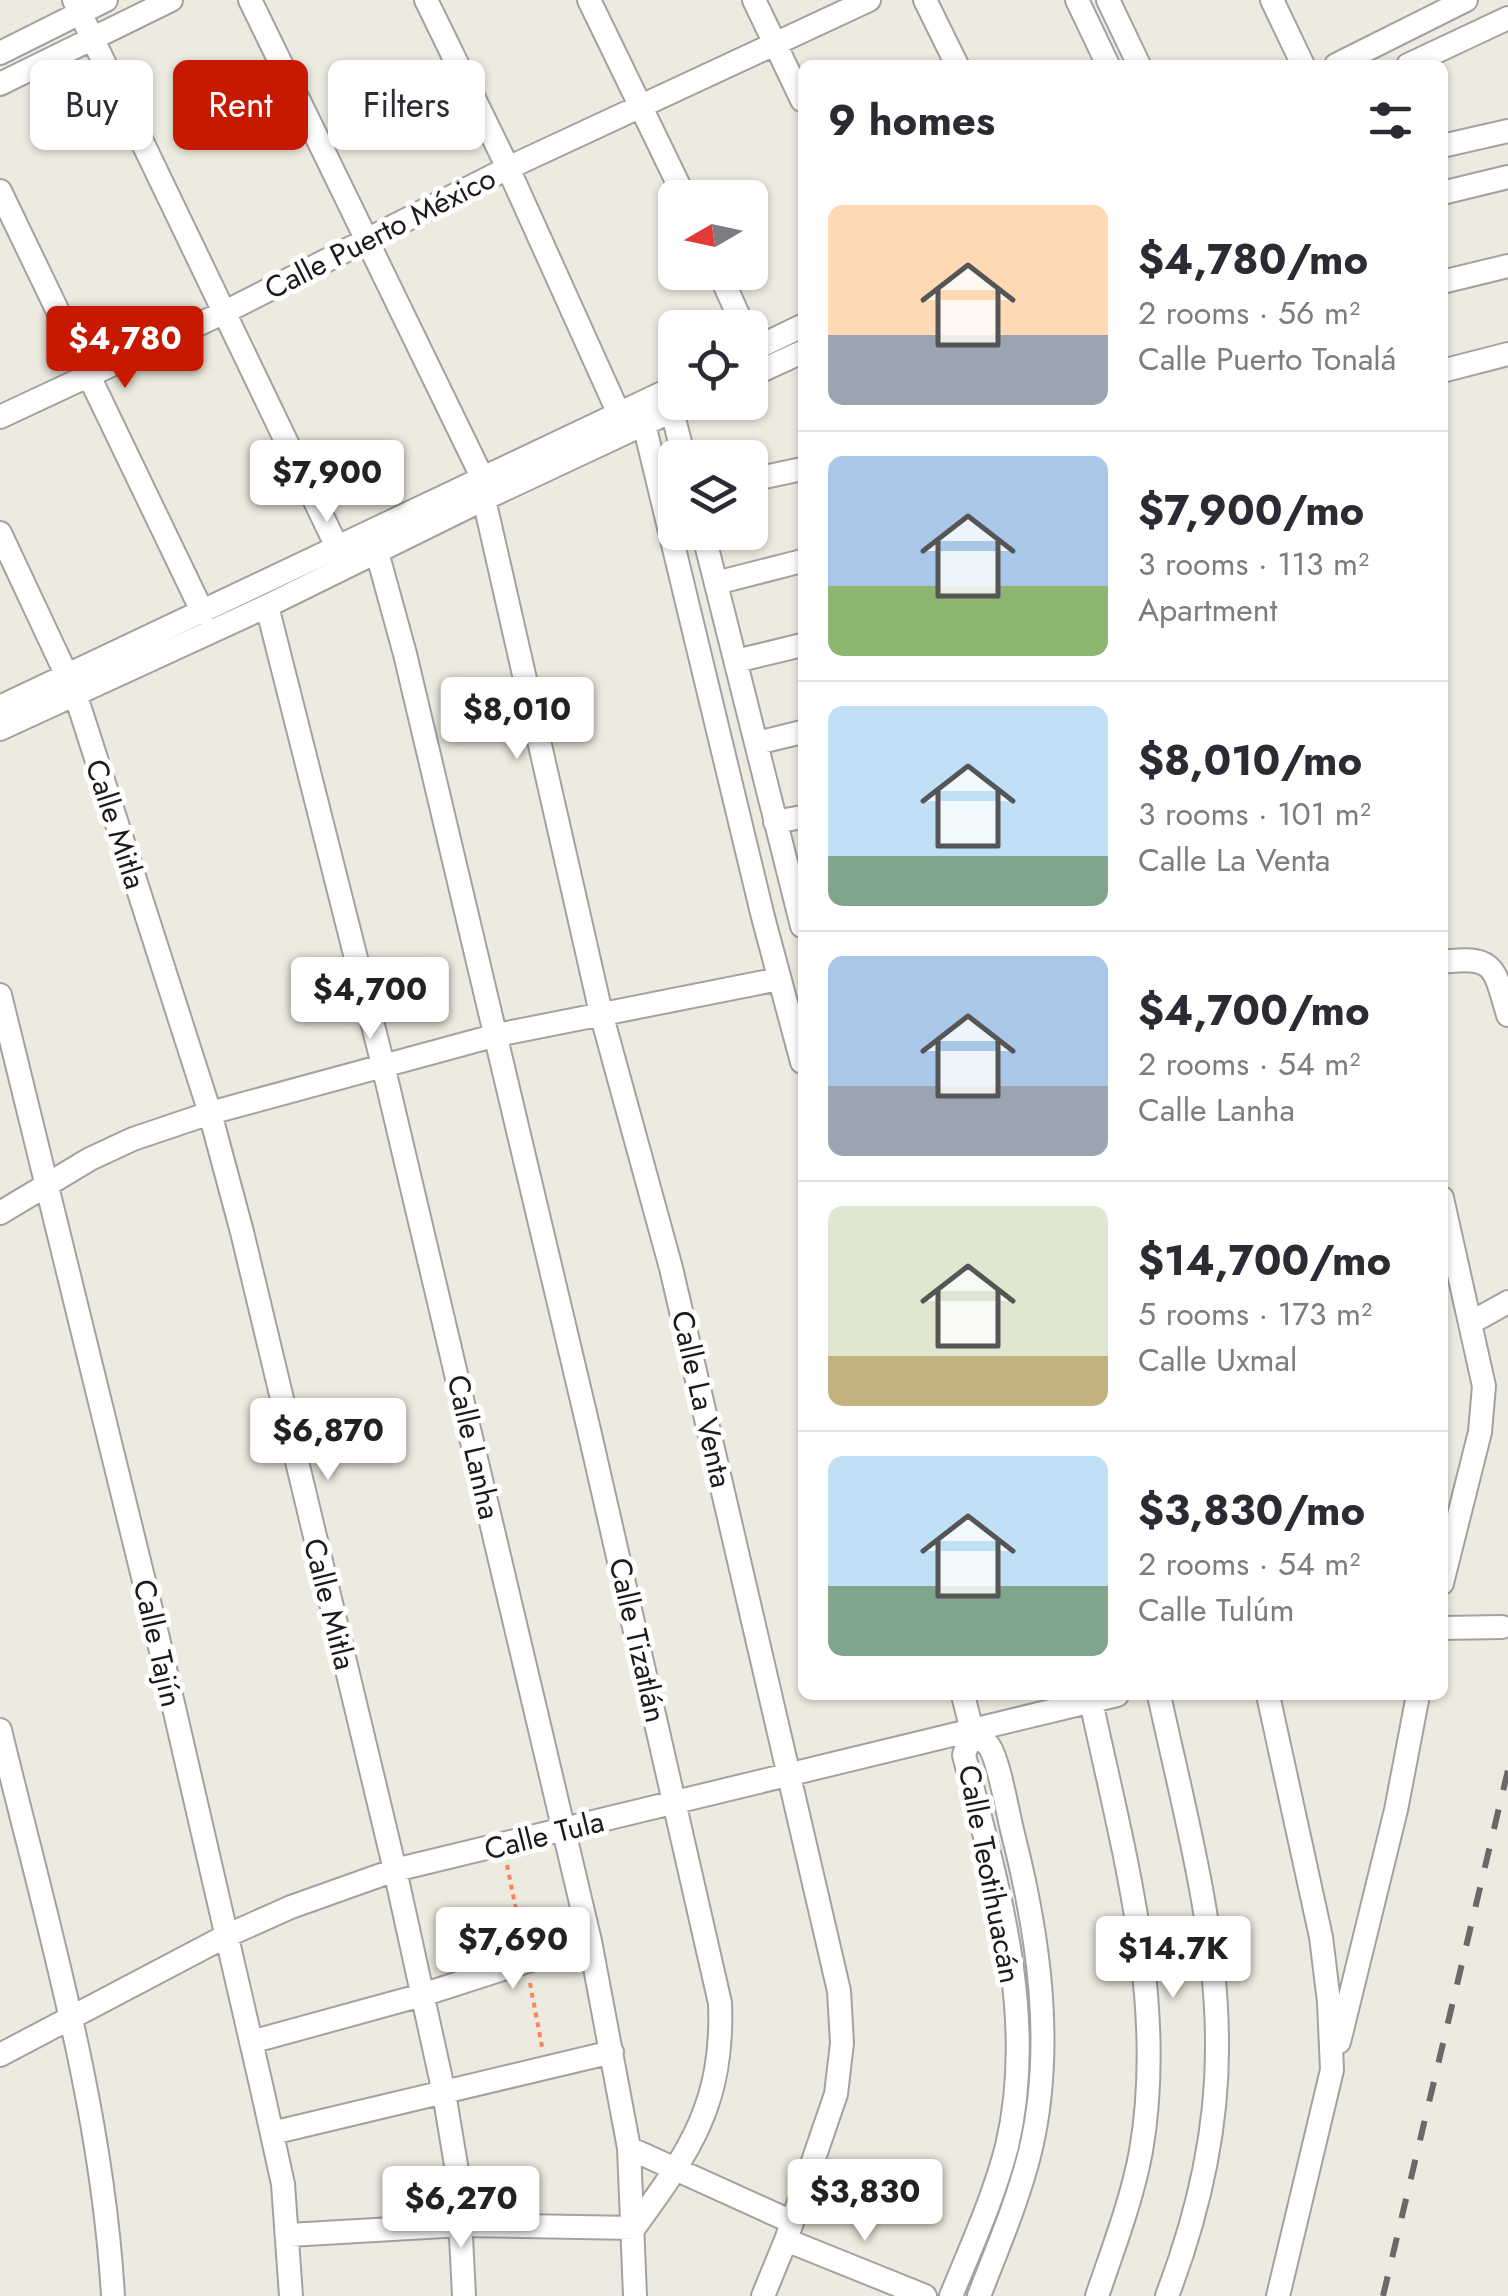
<!DOCTYPE html>
<html lang="en">
<head>
<meta charset="utf-8">
<style>
  :root { --surface:#fff; --page:#f7f7f7; --text:#2b2b33; --muted:#7c7c81; --line:#e1e1e2; --accent:#c71800 }
  body { margin:0; font-family:Jost,sans-serif; background:var(--page); color:var(--text); height:100vh; display:flex; flex-direction:column; font-size:38px; white-space:nowrap }
  * { box-sizing:border-box; margin:0 }
  p { font-size:32px; color:var(--muted) }
  .icon { flex:none; width:55px; height:55px; fill:none; stroke:currentColor; stroke-width:2; stroke-linecap:round; stroke-linejoin:round }
  .map { position:relative; flex:1; overflow:hidden }
  .details { position:absolute; left:798px; top:60px; width:650px; height:1640px; display:flex; flex-direction:column; background:var(--surface); border-radius:15px; box-shadow:0 2px 8px #0004 }
  .details>* { flex:none }
  .top-card { position:absolute; left:30px; top:60px; width:618px; height:90px; display:flex; gap:20px }
  .needle { width:65px; rotate:261deg }
  .controls { position:absolute; left:658px; top:180px; display:grid; gap:20px }
  .controls a { display:grid; place-items:center; width:110px; height:110px; border-radius:15px; background:var(--surface); box-shadow:0 2px 8px #0004; font-size:50px }
  .price { position:absolute; translate:-50% -85px; padding:0 22px; border-radius:10px; background:#fff; color:#222; font-size:32px; line-height:65px; filter:drop-shadow(0 2px 5px #0008) }
  .price::after { content:''; position:absolute; left:50%; top:60px; width:30px; height:22px; margin-left:-15px; background:inherit; clip-path:polygon(0 0,100% 0,50% 100%) }
  .price.on { background:var(--accent); color:#fff }
  ul { padding:0; list-style:none }
  li { display:flex; align-items:center; gap:30px; height:250px; padding:0 30px }
  li+li { border-top:2px solid var(--line) }
  li span { display:grid; place-items:center; flex:none; width:280px; height:200px; border-radius:15px; color:#555 }
  li>.icon { margin-inline-start:auto }
  span .icon { width:120px; height:120px; fill:#fffc; stroke-width:1 }
  li b { font-size:42px }
  h2 { display:flex; justify-content:space-between; align-items:center; height:120px; padding:0 30px; font-size:42px }
  .chip { padding:0 35px; border-radius:15px; background:var(--surface); box-shadow:0 2px 8px #0004; font-size:35px; line-height:90px }
  .chip.on { background:var(--accent); color:#fff }
  .map>svg:first-child { display:block }
  .lines { fill:none; stroke-linecap:round; stroke-linejoin:round }
  .minor-casing { stroke:#a2a2a2; stroke-width:26 }
  .path { stroke:#fd8462; stroke-width:4; stroke-dasharray:5 5; stroke-linecap:butt }
  .minor { stroke:#fff; stroke-width:22 }
  .rail { stroke:#696969; stroke-width:6; stroke-dasharray:20 20; stroke-linecap:butt }
  .labels { text-anchor:middle; dominant-baseline:central; stroke-width:10; stroke-linejoin:round; paint-order:stroke }
  .street-label { font-size:30px; fill:#1b1b1b; stroke:#fff }
</style>
</head>
<body>
<div class="map">
<svg width="1508" height="2296" viewBox="0 0 1508 2296">
  <rect width="100%" height="100%" fill="#edebe0"/>
  <g class="lines">
    <g class="minor-casing">
      <path id="minor" d="M74,0L338,549
        M250,0L483,479
        M426,0L508,168L619,414
        M589,0L685,198
        M754,0L802,100
        M925,0L957,65
        M1077,0L1108,65
        M1108,0L1139,65
        M1272,0L1303,65
        M0,53L106,0
        M1336,65L1466,0
        M1408,65L1508,18
        M0,84L171,0
        M1442,146L1508,131
        M0,191L203,613
        M1442,193L1508,177
        M719,272L744,328
        M1442,282L1508,266
        M750,351L802,326
        M1442,371L1508,354
        M750,376L802,352
        M672,411L684,458
        M0,417L225,312L508,168L869,0
        M644,424L763,917L802,1062
        M750,480L802,469
        M484,499L601,1013L671,1268L839,1991L842,2043L836,2094L786,2240L763,2296
        M703,532L802,926
        M0,533L75,693L210,1113L242,1232L395,1870L444,2093L458,2177L464,2296
        M716,583L802,561
        M267,606L383,1065L590,1941L629,2148L635,2296
        M736,661L802,645
        M0,707L675,387
        M0,729L267,606L484,499L691,402
        M757,743L802,732
        M775,822L802,817
        M1442,962C1496,955 1494,968 1508,1015
        M0,995L157,1634L262,2089L283,2184L291,2296
        M1442,1198L1484,1386L1480,1432L1442,1583
        M0,1213L90,1159L133,1139L210,1113L497,1035L779,979
        M1472,1322L1508,1302
        M1442,1628L1502,1627
        M963,1695L972,1731
        M1159,1695C1183,1806 1217,1928 1217,2042C1218,2130 1198,2215 1167,2296
        M1268,1695L1321,1937L1329,2002L1332,2070L1278,2296
        M1091,1701C1122,1847 1167,2000 1141,2151C1132,2200 1113,2249 1097,2296
        M0,1730C45,1916 102,2104 113,2296
        M972,1731C977,1736 984,1741 989,1746C999,1760 1008,1815 1013,1834C1039,1936 1055,2048 1030,2152C1018,2201 997,2249 979,2296
        M251,2042L422,1995L590,1941
        M1339,2042L1396,1810L1418,1695
        M0,2055L226,1936L291,1907L395,1870L1117,1695
        M272,2133L612,2052
        M629,2148L792,2222
        M289,2235L461,2225L634,2228C690,2151 724,2103 720,2003L589,1430L405,654L377,552
        M786,2240L925,2296
        M951,2296C971,2247 994,2197 1007,2146C1038,2015 996,1881 964,1755L972,1731"/>
    </g>
    <path class="path" d="M507,1865L523,1944
      M530,1983L542,2047"/>
    <use href="#minor" class="minor"/>
    <path class="rail" d="M1383,2296L1508,1770"/>
  </g>
  <g class="labels">
    <g class="street-label">
      <text transform="translate(380 233) rotate(-27)">Calle Puerto México</text>
      <text transform="translate(116 824) rotate(72)">Calle Mitla</text>
      <text transform="translate(702 1399) rotate(77)">Calle La Venta</text>
      <text transform="translate(474 1447) rotate(77)">Calle Lanha</text>
      <text transform="translate(330 1604) rotate(76)">Calle Mitla</text>
      <text transform="translate(638 1640) rotate(77)">Calle Tizatlán</text>
      <text transform="translate(158 1643) rotate(77)">Calle Tajín</text>
      <text transform="translate(544 1835) rotate(-14)">Calle Tula</text>
      <text transform="translate(990 1874) rotate(79)">Calle Teotihuacán</text>
    </g>
  </g>
</svg>
<div class="controls">
<a><svg class="needle" viewBox="-14 -14 28 28"><path d="M0-13l5 13h-10z" fill="#e53935"/><path d="M0 13l5-13h-10z" fill="#7c7c81"/></svg></a>
<a><svg class="icon" aria-label="locate" viewBox="0 0 24 24"><circle cx="12" cy="12" r="6"/><path d="M12 2v4M12 18v4M2 12h4M18 12h4"/></svg></a>
<a><svg class="icon" aria-label="layers" viewBox="0 0 24 24"><path d="M12 4l9 5-9 5-9-5zM3 14l9 5 9-5"/></svg></a>
</div>
<b class="price on" style="left:125px;top:391px">$4,780</b>
<b class="price" style="left:327px;top:525px">$7,900</b>
<b class="price" style="left:517px;top:762px">$8,010</b>
<b class="price" style="left:370px;top:1042px">$4,700</b>
<b class="price" style="left:328px;top:1483px">$6,870</b>
<b class="price" style="left:513px;top:1992px">$7,690</b>
<b class="price" style="left:1173px;top:2001px">$14.7K</b>
<b class="price" style="left:865px;top:2244px">$3,830</b>
<b class="price" style="left:461px;top:2251px">$6,270</b>
<div class="top-card">
<a class="chip">Buy</a>
<a class="chip on">Rent</a>
<a class="chip">Filters</a>
</div>
<section class="details">
<h2>9 homes<svg class="icon" aria-label="filters" viewBox="0 0 24 24"><path d="M4 7h16M4 17h16"/><circle cx="9" cy="7" r="2"/><circle cx="15" cy="17" r="2"/></svg></h2>
<ul>
<li><span style="background:linear-gradient(#ffd9b3 65%,#9aa5b1 0)"><svg class="icon" aria-label="home" viewBox="0 0 24 24"><path d="M3 11l9-7 9 7M6 9v11h12V9"/></svg></span><div><b>$4,780/mo</b><p>2 rooms · 56 m²</p><p>Calle Puerto Tonalá</p></div></li>
<li><span style="background:linear-gradient(#a9c7e8 65%,#8fb573 0)"><svg class="icon" aria-label="home" viewBox="0 0 24 24"><path d="M3 11l9-7 9 7M6 9v11h12V9"/></svg></span><div><b>$7,900/mo</b><p>3 rooms · 113 m²</p><p>Apartment</p></div></li>
<li><span style="background:linear-gradient(#bfe0f5 75%,#7fa58c 0)"><svg class="icon" aria-label="home" viewBox="0 0 24 24"><path d="M3 11l9-7 9 7M6 9v11h12V9"/></svg></span><div><b>$8,010/mo</b><p>3 rooms · 101 m²</p><p>Calle La Venta</p></div></li>
<li><span style="background:linear-gradient(#a9c7e8 65%,#9aa5b1 0)"><svg class="icon" aria-label="home" viewBox="0 0 24 24"><path d="M3 11l9-7 9 7M6 9v11h12V9"/></svg></span><div><b>$4,700/mo</b><p>2 rooms · 54 m²</p><p>Calle Lanha</p></div></li>
<li><span style="background:linear-gradient(#dfe7d0 75%,#c2b280 0)"><svg class="icon" aria-label="home" viewBox="0 0 24 24"><path d="M3 11l9-7 9 7M6 9v11h12V9"/></svg></span><div><b>$14,700/mo</b><p>5 rooms · 173 m²</p><p>Calle Uxmal</p></div></li>
<li><span style="background:linear-gradient(#bfe0f5 65%,#7fa58c 0)"><svg class="icon" aria-label="home" viewBox="0 0 24 24"><path d="M3 11l9-7 9 7M6 9v11h12V9"/></svg></span><div><b>$3,830/mo</b><p>2 rooms · 54 m²</p><p>Calle Tulúm</p></div></li>
</ul>
</section>
</div>
</body>
</html>
